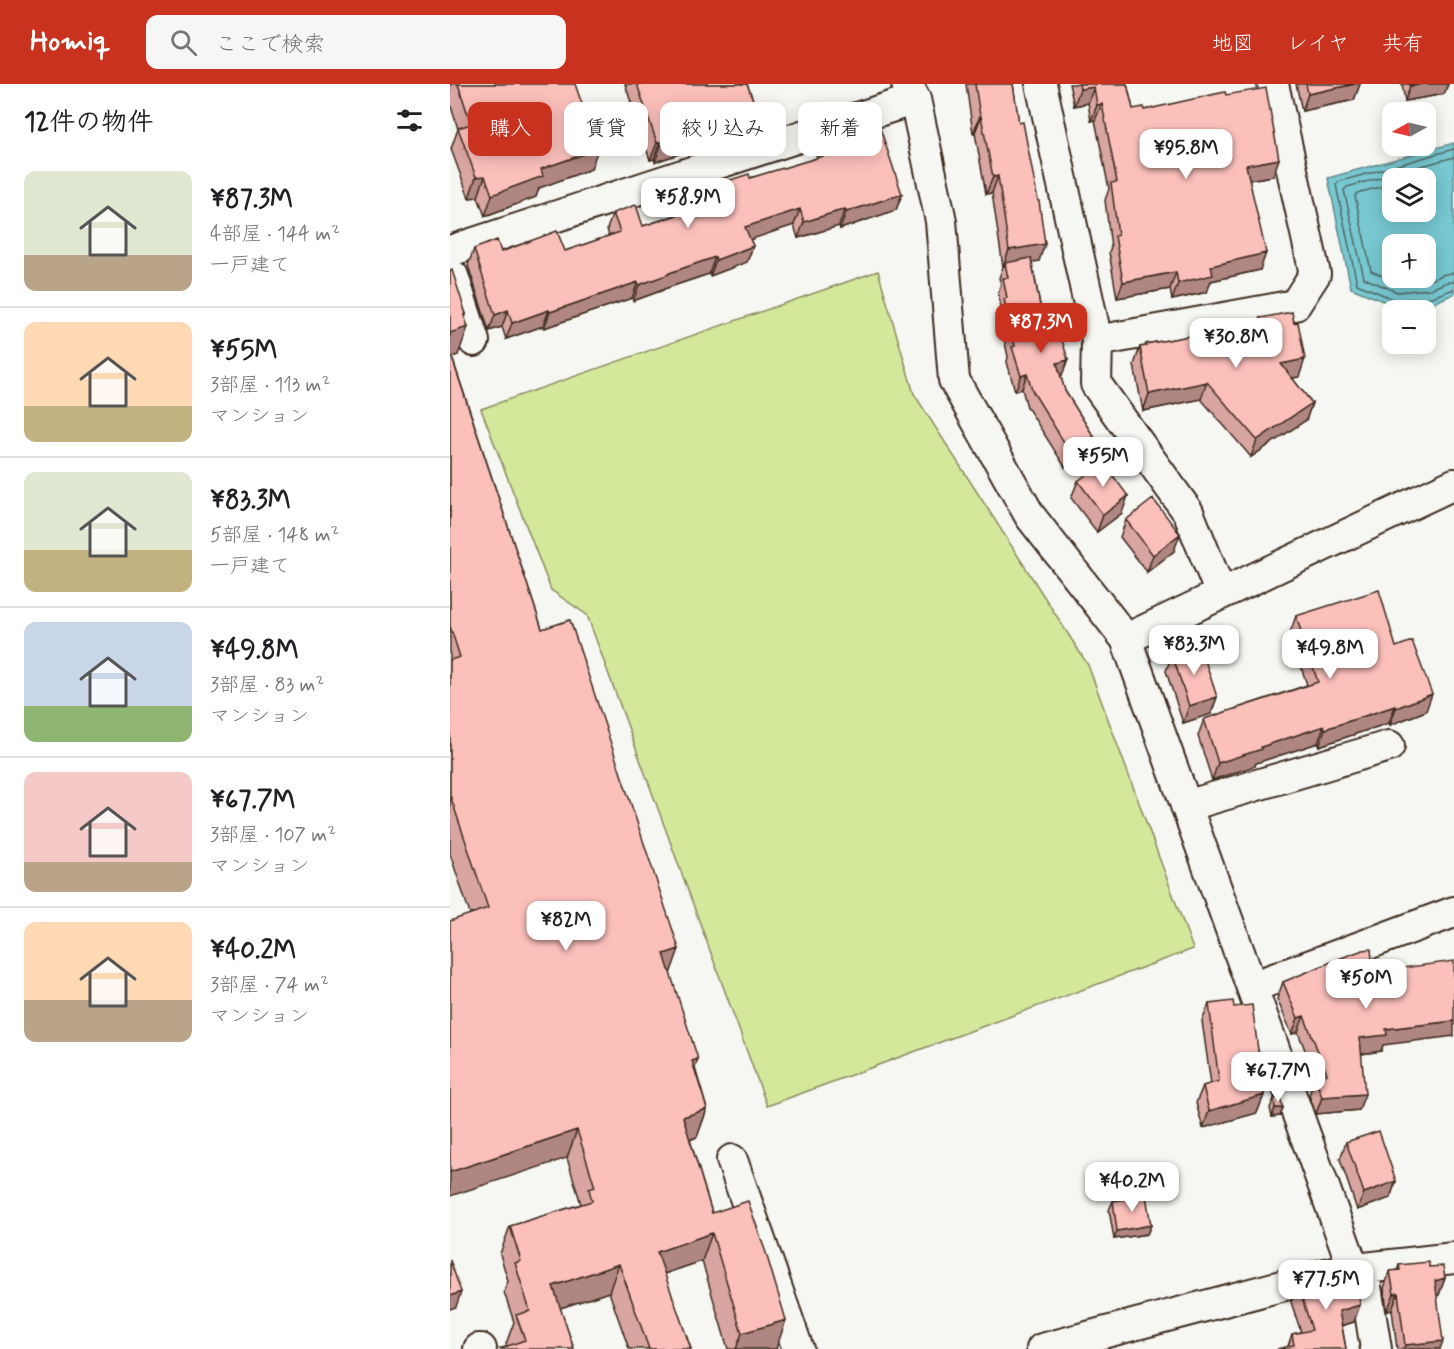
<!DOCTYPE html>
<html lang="ja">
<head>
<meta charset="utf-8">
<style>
  :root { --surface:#fff; --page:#f6f6f6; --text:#202124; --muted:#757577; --line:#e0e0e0; --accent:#c8321e }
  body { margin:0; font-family:Mynerve,"Klee One",sans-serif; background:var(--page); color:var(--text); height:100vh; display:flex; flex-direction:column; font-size:22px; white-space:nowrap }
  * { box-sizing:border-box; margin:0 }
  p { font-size:20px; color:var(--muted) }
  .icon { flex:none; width:33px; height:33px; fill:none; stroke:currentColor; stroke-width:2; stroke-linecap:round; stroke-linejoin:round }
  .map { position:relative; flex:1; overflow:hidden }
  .panel { display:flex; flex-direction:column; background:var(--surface); width:450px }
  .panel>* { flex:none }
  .hud { position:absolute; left:18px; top:18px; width:570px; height:54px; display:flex; gap:12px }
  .needle { width:39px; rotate:262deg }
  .tools { position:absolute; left:932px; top:18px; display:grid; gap:12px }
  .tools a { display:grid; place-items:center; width:54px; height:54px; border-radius:12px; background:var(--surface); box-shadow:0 3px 15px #0003; font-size:30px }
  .price { position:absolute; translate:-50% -51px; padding:0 14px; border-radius:12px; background:#fff; color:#222; font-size:20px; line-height:39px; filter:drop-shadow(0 2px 3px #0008) }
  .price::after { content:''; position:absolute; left:50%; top:36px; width:18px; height:14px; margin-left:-9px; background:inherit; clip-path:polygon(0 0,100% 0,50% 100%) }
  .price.active { background:var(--accent); color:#fff }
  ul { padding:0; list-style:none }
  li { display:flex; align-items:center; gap:18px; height:150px; padding:0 24px }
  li+li { border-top:2px solid var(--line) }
  li span { display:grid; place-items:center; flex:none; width:168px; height:120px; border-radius:12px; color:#555 }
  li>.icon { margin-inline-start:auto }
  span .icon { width:72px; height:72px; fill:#fffc; stroke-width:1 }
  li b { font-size:26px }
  h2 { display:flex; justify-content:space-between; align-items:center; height:72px; padding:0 24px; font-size:26px }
  .chip { padding:0 21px; border-radius:12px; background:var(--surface); box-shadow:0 3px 15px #0003; font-size:21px; line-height:54px }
  .chip.active { background:var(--accent); color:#fff }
  header { display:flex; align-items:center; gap:36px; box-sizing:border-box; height:84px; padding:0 30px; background:var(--accent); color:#fff }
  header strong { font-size:28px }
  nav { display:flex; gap:33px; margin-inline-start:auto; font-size:21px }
  .search { width:420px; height:54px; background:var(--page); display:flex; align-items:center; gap:15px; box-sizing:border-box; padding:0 21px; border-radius:12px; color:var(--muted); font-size:22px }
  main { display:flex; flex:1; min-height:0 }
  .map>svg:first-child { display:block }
  .green { fill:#d4e89c; stroke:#88895d; stroke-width:1.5 }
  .water { fill:#77c8d1; stroke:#5f8989; stroke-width:1.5; fill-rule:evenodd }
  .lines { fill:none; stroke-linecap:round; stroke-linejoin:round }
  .shore { stroke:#536966; stroke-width:1.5 }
  .minor-casing { stroke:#3b2a1e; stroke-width:34 }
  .minor { stroke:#f6f6f2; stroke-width:30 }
  .wall { fill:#d9a5a1; stroke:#3b2a1e; stroke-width:1.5 }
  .shaded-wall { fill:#b08683; stroke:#3b2a1e; stroke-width:1.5 }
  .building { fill:#fcc0bb; stroke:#3b2a1e; stroke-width:1.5 }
</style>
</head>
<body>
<header>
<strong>Homiq</strong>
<div class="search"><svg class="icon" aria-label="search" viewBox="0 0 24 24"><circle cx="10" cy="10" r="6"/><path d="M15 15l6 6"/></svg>ここで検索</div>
<nav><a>地図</a><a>レイヤ</a><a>共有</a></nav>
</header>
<main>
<section class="panel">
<h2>12件の物件<svg class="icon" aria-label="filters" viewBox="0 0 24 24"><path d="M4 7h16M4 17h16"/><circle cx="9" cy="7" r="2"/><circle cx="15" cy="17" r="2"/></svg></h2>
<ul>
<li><span style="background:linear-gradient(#dfe7d0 70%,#b9a48a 0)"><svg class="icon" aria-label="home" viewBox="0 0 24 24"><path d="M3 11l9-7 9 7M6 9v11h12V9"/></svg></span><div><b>¥87.3M</b><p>4部屋 · 144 m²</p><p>一戸建て</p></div></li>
<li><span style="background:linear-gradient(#ffd9b3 70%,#c2b280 0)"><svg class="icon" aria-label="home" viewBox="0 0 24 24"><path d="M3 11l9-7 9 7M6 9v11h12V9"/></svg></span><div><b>¥55M</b><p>3部屋 · 113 m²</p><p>マンション</p></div></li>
<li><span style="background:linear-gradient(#dfe7d0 65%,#c2b280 0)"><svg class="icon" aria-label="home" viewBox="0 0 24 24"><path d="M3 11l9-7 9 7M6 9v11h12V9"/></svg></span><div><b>¥83.3M</b><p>5部屋 · 148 m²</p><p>一戸建て</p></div></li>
<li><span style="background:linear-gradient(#c9d6e8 70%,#8fb573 0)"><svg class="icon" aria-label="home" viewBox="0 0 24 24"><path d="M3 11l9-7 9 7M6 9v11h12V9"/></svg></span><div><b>¥49.8M</b><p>3部屋 · 83 m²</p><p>マンション</p></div></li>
<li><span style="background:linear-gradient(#f6c9c9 75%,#b9a48a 0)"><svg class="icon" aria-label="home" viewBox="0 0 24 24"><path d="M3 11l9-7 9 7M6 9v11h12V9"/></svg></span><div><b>¥67.7M</b><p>3部屋 · 107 m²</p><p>マンション</p></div></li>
<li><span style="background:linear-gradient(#ffd9b3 65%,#b9a48a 0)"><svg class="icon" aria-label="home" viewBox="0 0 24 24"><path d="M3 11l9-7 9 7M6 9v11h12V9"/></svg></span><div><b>¥40.2M</b><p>3部屋 · 74 m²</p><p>マンション</p></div></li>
</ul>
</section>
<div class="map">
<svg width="1004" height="1265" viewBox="0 0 1004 1265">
  <rect width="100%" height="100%" fill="#f6f6f2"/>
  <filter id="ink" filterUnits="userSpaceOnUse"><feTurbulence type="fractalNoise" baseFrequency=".0167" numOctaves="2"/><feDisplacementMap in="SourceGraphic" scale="12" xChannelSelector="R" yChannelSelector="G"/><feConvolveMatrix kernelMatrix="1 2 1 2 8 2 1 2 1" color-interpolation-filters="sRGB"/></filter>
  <g filter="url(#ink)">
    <path class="green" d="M428,187L464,310L638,581L743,865L317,1022L137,531L101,506L31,325Z"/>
    <path class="water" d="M1004,59V210L983,219L945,222L901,204L878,94ZM942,94H975V128H942ZM942,160H975V194H942Z"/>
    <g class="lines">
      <path class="shore" d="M1004,65L888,98L886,101L907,200L946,216L982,213L1004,205
        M1004,73L897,103L894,106L914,194L947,208L980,205L998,198H1004
        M942,100L907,109L905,112L921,187L949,199L978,197L995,190L1004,189"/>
      <g class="minor-casing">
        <path id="minor" d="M457,0L465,15L491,137L504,296L580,432L676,555L904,1186
          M591,0L647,257L646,300L738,428L771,510
          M0,167L465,15
          M3,192L24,257
          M647,257L845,221L865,190L823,0
          M676,555L1004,400
          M736,722L939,662
          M802,903L1004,828
          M282,1076L348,1265
          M913,1184L926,1265
          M29,1265H31
          M592,1265L888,1187L1004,1174"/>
      </g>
      <use href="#minor" class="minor"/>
    </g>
    <path class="wall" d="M0,0H125L141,85L89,104L86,113L35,132L28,113L19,114L1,65L8,45L0,19Z
      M175,0H297L305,21L299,38L289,42L286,51L205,78L204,75L200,76Z
      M516,0H563L589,177L582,178L596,254L612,291H610L615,307L644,353L638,368L615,383L577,323L572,305L565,307L557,278L558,273L549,230L551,224L548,209L551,201L549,194L553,183L542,109L536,110L525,49H523Z
      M619,0H677L683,25L694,26L776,11L823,92L799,96L810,186L761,197L757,208L722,216L720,205L667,214L659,168L661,163L655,116L659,105L645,36L641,37L638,19L624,22Z
      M846,0H910L904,16L852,27Z
      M952,0H998L994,10L955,17Z
      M423,46L452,110L446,126L390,145L389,142L348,154L344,141L300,155L303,162L297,178L260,192L259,190L214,205L213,206L183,217L182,214L94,244L93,242L56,255L52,243L39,247L18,181L24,165L51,168L115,167L159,152L157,145L163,129L193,142L241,126L240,123L246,107L300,94L367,74L366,71L372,55Z
      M0,187L16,230L8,271L2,273L92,545L220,890L245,984L257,1025L247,1053L240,1056L262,1129L326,1265H278L252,1177L214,1190L241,1265H179L159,1208L110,1224L124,1265L57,1262L56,1260L64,1238L54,1208L58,1197L50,1170L60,1142L131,1120L117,1074L20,830L0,770Z
      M810,234L849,293L842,294L862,319L856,336L801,373L751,315L693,327L684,281L690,263L695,262L696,260L808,240Z
      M628,397L672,429L647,448L621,414Z
      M676,436L724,467L697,488L670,453Z
      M846,532L946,563L976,627L940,641L939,639L869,662L868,659L806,679L805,682L762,696L748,652L754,635L857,601L840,549Z
      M722,570L767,613L761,630L733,639L716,587Z
      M923,888L933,961L931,967L911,970L909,1026L866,1030L859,1011L865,994H866L848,948L842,950L827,915L833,898Z
      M759,920L784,923L814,1011L807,1029L753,1044L746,1019L753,1002L761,1000L752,937Z
      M824,1015L833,1024L830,1032L822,1033L820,1024Z
      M896,1058L946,1097L940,1114L907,1126L890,1075Z
      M663,1117L701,1141L697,1150L664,1155L659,1126Z
      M949,1181L979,1183L995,1194L989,1211H987L990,1265H947L942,1226L937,1227L934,1204L940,1187H947Z
      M848,1201L904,1238L892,1242L896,1265L838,1262L842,1250L851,1248L841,1218Z"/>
    <path class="shaded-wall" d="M905,0H910L904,16L852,27L858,10Z
      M973,0H998L994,10L955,17L960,2Z
      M644,3L638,19L624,22L630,5Z
      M652,20L645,36L641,37L647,21Z
      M305,21L299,38L289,42L286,51L205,78L211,61L289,27Z
      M530,32H531L525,49H523Z
      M210,58L204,75L200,76L207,59Z
      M148,65L141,85L89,104L86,113L35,132L42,111L91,85Z
      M829,75L823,92L790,97L796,81Z
      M35,92L28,113L19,114L26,93Z
      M548,92L542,109L536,110L543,93Z
      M452,110L446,126L390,145L396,128Z
      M350,125L344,141L290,159L295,143Z
      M395,125L389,142L348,154L354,138Z
      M595,160L589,177L555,182V179L553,183L559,166Z
      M303,162L297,178L260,192L266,176Z
      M816,169L810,186L761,197L757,208L722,216L728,199L761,182Z
      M265,173L259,190L214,205L213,206L183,217L189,201L219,189Z
      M726,188L720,205L667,214L673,198Z
      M188,198L182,214L94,244L100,228Z
      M58,226L52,243L39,247L45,231Z
      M99,226L93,242L56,255L62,239Z
      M16,230L11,245L18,243L8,271L0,274V249L14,231Z
      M855,275L849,293L824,297L831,280Z
      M618,276L612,291L601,294L607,279Z
      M577,290L572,305L565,307L571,292Z
      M757,298L751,315L693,327L699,310Z
      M862,319L856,336L801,373L807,356Z
      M644,353L638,368L615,383L620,368Z
      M678,412L672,429L647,448L653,431Z
      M730,450L724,467L697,488L703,471Z
      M982,610L976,627L940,641L946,624Z
      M767,613L761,630L733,639L739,622Z
      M945,622L939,639L869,662L875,645Z
      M874,642L868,659L806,679L805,682L762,696L768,679L811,663Z
      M229,865L219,893L214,870Z
      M854,932L848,948L842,950L848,934Z
      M1004,937V952L933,961L931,967L904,971L910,954L936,945Z
      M248,975L238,1003L242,977Z
      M915,1010L909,1026L866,1030L872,1013Z
      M814,1011L807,1029L753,1044L759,1027Z
      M825,1024H833L830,1032L822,1033Z
      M257,1025L247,1053L222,1061L233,1033Z
      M127,1046L117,1074L0,1112V1088Z
      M946,1097L940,1114L907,1126L914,1109Z
      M701,1141L697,1150L664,1155L667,1147Z
      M262,1149L252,1177L196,1196L207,1168Z
      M169,1180L159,1208L92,1230L103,1202Z
      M995,1194L989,1211L979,1214L985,1197Z
      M11,1208L6,1223L0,1225V1212Z
      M948,1209L942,1226L937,1227L944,1210Z
      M910,1221L904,1238L883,1244L889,1227Z
      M336,1236L326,1265H286L292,1249Z
      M993,1257L990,1265H953L955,1261Z"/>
    <path class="building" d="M8,0H125L148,65L91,85L93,92L42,111L35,92L26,93L8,44L21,40Z
      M187,0H297L305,21L289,27L292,34L211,61L210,58L207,59Z
      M525,0H563L569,39L573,38L588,117H589L595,160L559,166L548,92L543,93L531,32H530Z
      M629,0H677L683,25L694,23V26L775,8L776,11L816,4L829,75L796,81L816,169L761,182L763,191L728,199L726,188L673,198L665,152L668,151L661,99L667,98L652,20L647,21L644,3L630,5Z
      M856,0H905L858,10Z
      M960,0H973L960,2Z
      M421,38L423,46L430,44L452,110L396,128L395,125L354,138L350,125L295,143L303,162L266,176L265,173L219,189V190L189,201L188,198L100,228L99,226L62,239L58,226L45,231L24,165L47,156L51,168L107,147L115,167L170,148L163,129L186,121L193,142L252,123L246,107L299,90L300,94L377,71L372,55Z
      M581,174L596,254L610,249L618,276L607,279L615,307L644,353L620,368L583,308L577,290L571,292L562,263L565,262L554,215L557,214L553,194H558L555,179Z
      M2,186L16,230L14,231L18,243L0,249V187Z
      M842,228L844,239L848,238L855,275L831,280L862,319L807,356L757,298L699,310L690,263L696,262V260L811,239L810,234Z
      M0,268L92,545L120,536L229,865L214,870L248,975L242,977L257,1025L233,1033L262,1129L298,1117L316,1169L336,1236L292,1249L262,1149L207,1168L241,1265H199L169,1180L103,1202L124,1265H49L75,1256L66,1231L80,1227L65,1179L71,1177L60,1142L142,1117L139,1105L145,1103L127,1046L0,1088V837L38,824L0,711V576L10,573L0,542Z
      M653,378L678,412L653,431L628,397Z
      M703,415L730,450L703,471L676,436Z
      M929,506L946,563L962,557L982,610L946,624L945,622L875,645L874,642L811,663L812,665L768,679L754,635L868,598L846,532Z
      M750,561L767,613L739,622L722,570Z
      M921,865L923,888L1004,877V937L936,945L937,951L910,954L915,1010L872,1013L865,994L877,990L854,932L848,934L833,898L891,874L913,866Z
      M783,917L784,923L802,921L814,1011L759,1027L753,1002L769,997L759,920Z
      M830,1013L833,1024H825L824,1015Z
      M929,1047L946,1097L914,1109L896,1058Z
      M696,1112L701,1141L667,1147L663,1117Z
      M0,1176L11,1208L0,1212Z
      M979,1178V1183L993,1182L995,1194L985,1197L993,1257L955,1261L948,1209L944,1210L940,1187L950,1186L949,1181Z
      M897,1187H899L900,1191H906L910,1221L889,1227L896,1265H827L844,1261L842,1250L862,1246L848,1201Z"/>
  </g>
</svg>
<div class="tools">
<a><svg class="needle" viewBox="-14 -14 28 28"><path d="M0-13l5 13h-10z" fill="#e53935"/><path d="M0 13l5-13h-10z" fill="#757577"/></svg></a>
<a><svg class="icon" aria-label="layers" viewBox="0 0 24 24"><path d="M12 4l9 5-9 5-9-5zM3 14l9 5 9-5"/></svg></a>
<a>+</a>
<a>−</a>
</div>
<b class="price" style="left:736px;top:96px">¥95.8M</b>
<b class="price" style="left:238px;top:145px">¥58.9M</b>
<b class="price active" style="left:591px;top:270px">¥87.3M</b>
<b class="price" style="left:786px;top:285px">¥30.8M</b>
<b class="price" style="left:653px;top:404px">¥55M</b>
<b class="price" style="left:744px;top:592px">¥83.3M</b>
<b class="price" style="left:880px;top:596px">¥49.8M</b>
<b class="price" style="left:116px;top:868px">¥82M</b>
<b class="price" style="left:916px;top:926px">¥50M</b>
<b class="price" style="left:828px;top:1019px">¥67.7M</b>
<b class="price" style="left:682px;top:1129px">¥40.2M</b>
<b class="price" style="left:876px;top:1227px">¥77.5M</b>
<div class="hud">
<a class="chip active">購入</a>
<a class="chip">賃貸</a>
<a class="chip">絞り込み</a>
<a class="chip">新着</a>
</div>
</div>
</main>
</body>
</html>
